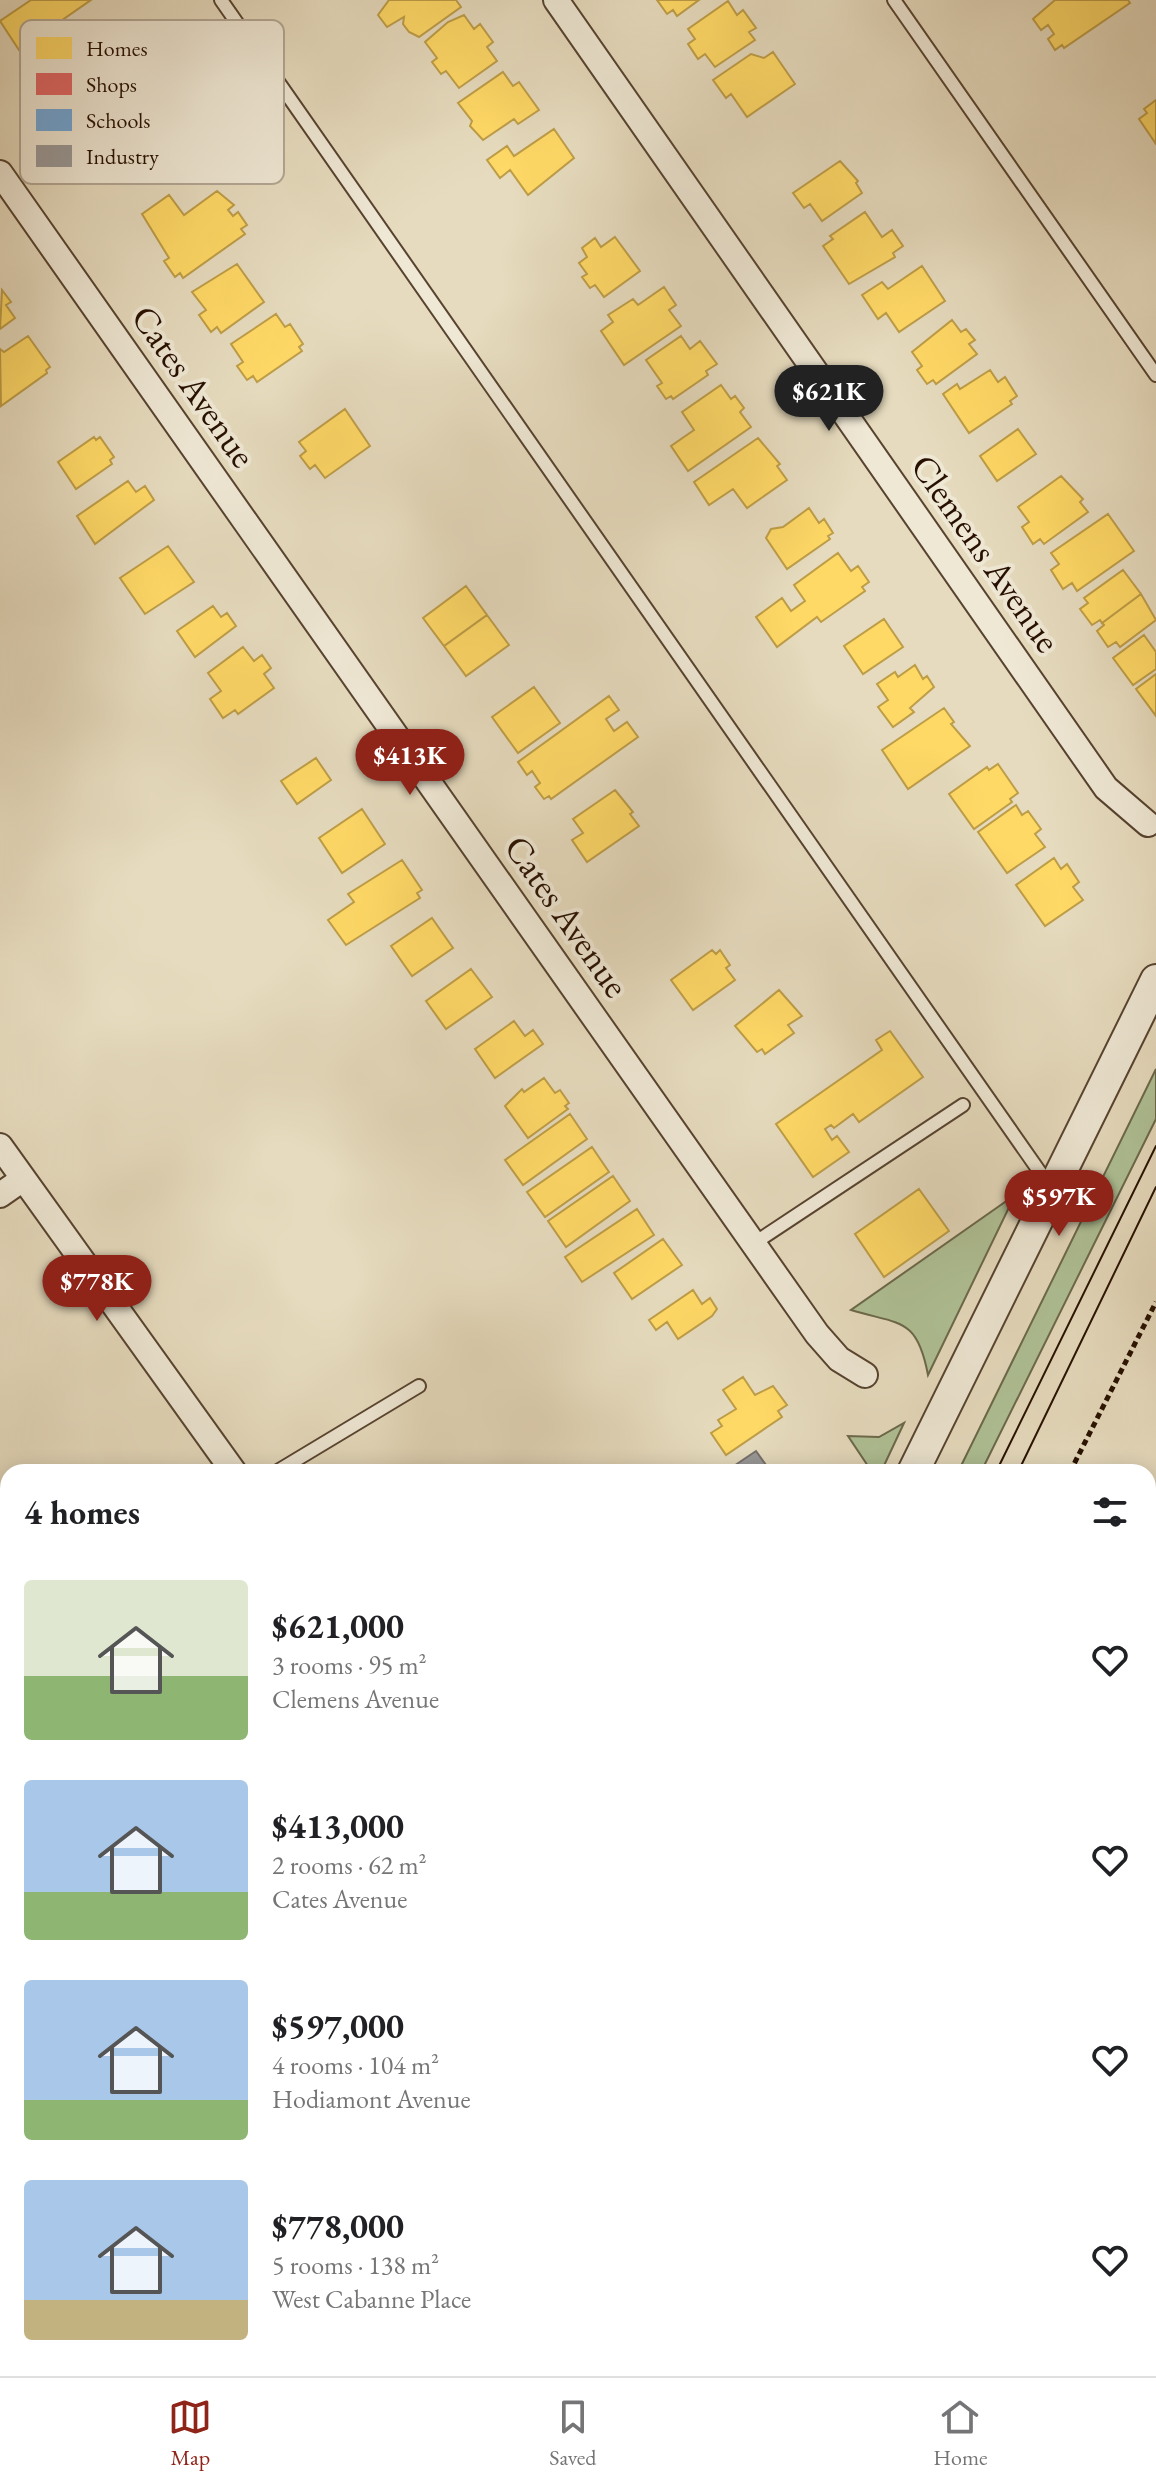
<!DOCTYPE html>
<html lang="en">
<head>
<meta charset="utf-8">
<style>
  :root { --surface:#fff; --page:#f6f6f6; --text:#202124; --muted:#757577; --line:#e0e0e0; --accent:#8f2418 }
  body { margin:0; font-family:"EB Garamond",serif; background:var(--page); color:var(--text); height:100vh; display:flex; flex-direction:column; font-size:30px; white-space:nowrap }
  * { box-sizing:border-box; margin:0 }
  p { font-size:26px; color:var(--muted) }
  .icon { flex:none; width:44px; height:44px; fill:none; stroke:currentColor; stroke-width:2; stroke-linecap:round; stroke-linejoin:round }
  .map { position:relative; flex:1; overflow:hidden }
  .panel { position:absolute; left:0px; top:1464px; width:1156px; height:912px; display:flex; flex-direction:column; background:var(--surface); border-radius:24px 24px 0 0; box-shadow:0 4px 20px #0003 }
  .panel>* { flex:none }
  .price { position:absolute; translate:-50% -68px; padding:0 18px; border-radius:28px; background:var(--accent); color:#fff; font-size:26px; line-height:52px; filter:drop-shadow(0 2px 4px #0008) }
  .price::after { content:''; position:absolute; left:50%; top:48px; width:24px; height:18px; margin-left:-12px; background:inherit; clip-path:polygon(0 0,100% 0,50% 100%) }
  .price.active { background:#222; color:#fff }
  ul { padding:0; list-style:none }
  li { display:flex; align-items:center; gap:24px; height:200px; padding:0 24px }
  li span { display:grid; place-items:center; flex:none; width:224px; height:160px; border-radius:8px; color:#555 }
  li>.icon { margin-inline-start:auto }
  span .icon { width:96px; height:96px; fill:#fffc; stroke-width:1 }
  li b { font-size:34px }
  h2 { display:flex; justify-content:space-between; align-items:center; height:96px; padding:0 24px; font-size:34px }
  .tabs { display:flex; justify-content:space-around; align-items:center; height:112px; border-top:2px solid var(--line); background:var(--surface); font-size:22px; color:var(--muted) }
  .tabs a { display:grid; justify-items:center; gap:4px }
  .tabs .active { color:var(--accent) }
  .map>svg:first-child { display:block }
  .green { fill:#afc196; stroke:#6b684b; stroke-width:2 }
  .homes { fill:#ffd966; stroke:#be9d47; stroke-width:2 }
  .shops { fill:#e06666; stroke:#a84c47; stroke-width:2 }
  .schools { fill:#6fa8dc; stroke:#597a9a; stroke-width:2 }
  .industry { fill:#999; stroke:#77706b; stroke-width:2 }
  .lines { fill:none; stroke-linecap:round; stroke-linejoin:round }
  .stream { stroke:#6a7769; stroke-width:8 }
  .service-casing { stroke:#574330; stroke-width:16 }
  .minor-casing { stroke:#574330; stroke-width:28 }
  .tertiary-casing { stroke:#574330; stroke-width:34 }
  .path { stroke:#271000; stroke-width:5; stroke-dasharray:6 4; stroke-linecap:butt }
  .service { stroke:#efe8d5; stroke-width:12 }
  .minor { stroke:#efe8d5; stroke-width:24 }
  .tertiary { stroke:#efe8d5; stroke-width:30 }
  .tram { stroke:#271000; stroke-width:2 }
  .labels { text-anchor:middle; dominant-baseline:central; stroke-width:8; stroke-linejoin:round; paint-order:stroke }
  .street-label { font-size:36px; fill:#271000; stroke:#efe8d5 }
  .key { fill:#efe8d5; stroke:#b3a795; stroke-width:2 }
  .key-label { font-size:22px; fill:#271000 }
</style>
</head>
<body>
<div class="map">
<svg width="1156" height="2376" viewBox="0 0 1156 2376">
  <rect width="100%" height="100%" fill="#e6dbbe"/>
  <filter id="stains"><feTurbulence type="fractalNoise" baseFrequency=".0025" numOctaves="4"/><feColorMatrix values="0 0 0 0 .2 0 0 0 0 .09 0 0 0 0 .02 0 0 0 .5 -.17"/></filter>
  <radialGradient id="worn" r=".72"><stop offset=".6" stop-color="#630" stop-opacity="0"/><stop offset="1" stop-color="#630" stop-opacity=".3"/></radialGradient>
  <path class="green" d="M1156,1069V1119L981,1472H958Z
    M1015,1195L928,1375C917,1316 899,1325 851,1310Z
    M904,1423L881,1472H872L848,1436L879,1437Z
    M8,1611V2184L0,2188V1617Z
    M1156,2008V2376H710L713,2368H1148V2017Z
    M524,2368H666L664,2376H518Z"/>
  <path class="homes" d="M31,0H91L19,50L0,21Z
    M389,0H456L461,7L419,37L409,32L403,24L404,17L387,27L378,15Z
    M657,0H699L677,16L673,10L667,14Z
    M1055,0H1128L1130,3L1064,48L1062,45L1055,50L1048,39L1054,34L1048,25L1041,30L1033,19Z
    M728,1L737,15L743,10L756,28L749,32L755,40L715,67L705,54L698,59L688,44L695,39L688,29Z
    M464,15L474,29L480,24L493,42L487,47L497,61L459,88L446,71L441,74L432,62L437,58L425,42L448,22Z
    M773,52L795,84L747,117L731,94L726,98L713,80L751,54L764,58Z
    M503,72L513,86L519,82L539,110L518,124L514,119L483,140L470,126L472,121L458,103Z
    M1156,100V144L1139,119L1147,113L1144,109Z
    M554,129L574,158L528,195L510,170L500,178L487,160L507,146L514,156Z
    M840,161L858,181L856,183L862,193L822,221L810,204L804,208L793,193Z
    M217,191L234,205L228,210L233,216L238,212L247,225L241,229L245,234L183,278L180,273L175,277L164,261L169,258L142,214L169,195L184,215Z
    M865,212L882,237L892,230L903,246L893,253L895,257L849,284L823,246L833,239L830,236Z
    M615,237L640,271L604,297L595,285L590,288L582,277L587,274L579,263L587,257L582,248L595,238L601,247Z
    M237,264L264,302L221,333L217,327L211,332L199,315L206,310L192,292Z
    M922,266L945,301L899,332L886,313L878,319L862,295L882,282L888,289Z
    M664,287L676,305L669,310L681,326L624,365L601,331L613,322L608,315L633,299L638,305Z
    M2,290L11,302L6,305L15,318L0,329Z
    M276,314L285,327L290,324L303,344L299,347L302,351L257,382L253,376L247,380L237,366L243,362L231,344Z
    M952,320L961,332L966,329L975,340L969,344L977,354L936,384L933,380L927,384L917,370L922,366L912,352Z
    M28,336L50,367L46,370L47,373L1,406L0,349L4,352Z
    M681,336L690,349L700,341L717,364L706,371L708,375L673,399L671,396L666,399L657,386L662,383L646,360Z
    M990,370L998,382L1005,377L1017,396L1010,401L1012,404L969,433L943,394L957,384L960,389Z
    M721,385L731,399L735,396L744,408L740,412L751,427L688,471L671,446L694,430L682,412Z
    M345,409L370,446L325,478L315,465L310,469L300,456L306,451L299,442Z
    M1018,429L1036,454L997,481L980,456Z
    M94,437L96,440L100,437L114,457L110,460L112,464L76,489L58,462Z
    M758,438L780,464L777,466L787,480L747,508L733,489L709,505L694,482Z
    M1061,476L1083,499L1080,502L1088,512L1044,544L1040,539L1033,544L1022,527L1029,522L1018,507Z
    M128,481L136,492L145,486L154,500L95,544L77,516Z
    M809,508L819,523L824,519L833,533L828,536L830,539L787,569L766,538L771,529L783,527Z
    M1108,514L1134,551L1077,591L1072,583L1063,589L1051,570L1059,564L1051,553Z
    M168,546L194,582L145,614L120,578Z
    M838,553L851,571L858,566L869,582L862,587L865,591L821,622L817,617L777,647L756,617L782,598L791,611L805,601L794,585Z
    M1123,570L1141,594L1102,623L1100,620L1092,625L1080,609L1088,603L1084,598Z
    M466,586L487,615L444,646L423,618Z
    M1141,594L1156,620L1120,647L1116,642L1108,647L1097,631L1104,625L1102,623Z
    M213,606L221,617L227,613L236,626L195,657L177,631Z
    M487,615L509,645L466,676L444,646Z
    M884,619L903,647L863,674L844,646Z
    M1144,635L1156,652V669L1133,685L1113,658Z
    M243,647L254,661L262,655L271,668L264,674L274,688L238,714L235,710L223,718L210,699L221,691L208,673Z
    M915,665L923,679L927,676L934,687L910,708L914,712L893,727L878,707L888,700L877,684L895,672L898,677Z
    M1156,674V716L1136,689Z
    M534,687L560,723L518,753L492,717Z
    M609,696L619,710L606,719L614,731L627,722L638,737L551,799L549,796L544,799L535,787L540,783L532,771L527,775L518,762Z
    M944,708L954,722L951,724L970,746L908,789L882,750Z
    M316,758L331,780L297,804L281,781Z
    M998,764L1018,793L1010,799L1012,802L974,829L949,794L987,767L989,770Z
    M615,790L633,812L630,814L639,826L587,862L572,840L583,833L573,819Z
    M1016,805L1022,815L1028,811L1041,829L1035,834L1045,847L1007,873L978,832Z
    M362,809L385,844L342,873L319,838Z
    M1054,858L1061,869L1067,864L1079,882L1073,887L1083,900L1045,926L1016,885Z
    M402,860L422,890L417,893L420,898L346,945L328,920L354,902L348,894Z
    M432,918L453,948L412,976L391,946Z
    M712,950L716,954L720,950L730,965L726,968L735,980L693,1010L671,980Z
    M471,969L492,997L446,1029L426,1001Z
    M779,990L802,1016L788,1025L794,1033L765,1054L762,1049L757,1052L735,1026Z
    M514,1021L525,1036L533,1030L543,1044L495,1078L475,1049Z
    M890,1031L923,1077L859,1122L853,1114L834,1128L831,1125L825,1129L832,1140L837,1136L849,1152L813,1177L776,1124L882,1050L876,1040Z
    M544,1078L555,1093L560,1090L569,1103L565,1106L568,1109L528,1138L505,1106L522,1089L524,1092Z
    M570,1114L587,1139L523,1185L505,1160Z
    M592,1147L609,1172L545,1217L527,1192Z
    M613,1176L630,1201L566,1247L548,1221Z
    M919,1189L949,1231L884,1277L855,1234Z
    M637,1209L654,1235L582,1282L565,1257Z
    M663,1239L682,1265L632,1299L614,1273Z
    M693,1290L702,1304L710,1298L717,1309L712,1316L678,1339L667,1322L656,1330L649,1320Z
    M743,1377L755,1395L773,1386L787,1405L778,1411L782,1417L726,1455L711,1433L722,1426L718,1420L736,1409L723,1390Z"/>
  <path class="shops" d="M8,2309V2368H37L18,2376H9L0,2356V2312Z
    M223,2368H360L341,2376H227Z"/>
  <path class="schools" d="M1148,1908L1156,1916V2008L1148,2017Z"/>
  <path class="industry" d="M756,1451L771,1472H725Z"/>
  <g class="lines">
    <path class="stream" d="M1148,1882L1156,1889
      M1148,2079L1156,2070"/>
    <g class="service-casing">
      <path id="service" d="M221,0L1051,1188
        M894,0L1156,375
        M753,1244L963,1105
        M276,1472L419,1386
        M693,2376L696,2368"/>
    </g>
    <g class="minor-casing">
      <path id="minor" d="M556,0L1106,788L1148,824
        M0,173L817,1334L839,1359L865,1375
        M0,1146L234,1472
        M0,1195L23,1179"/>
    </g>
    <g class="tertiary-casing">
      <path id="tertiary" d="M913,1472L1156,980
        M0,2204L8,2201
        M0,2251L8,2248"/>
    </g>
    <path class="path" d="M1070,1472L1156,1302
      M0,1735L8,1748
      M1148,1920L1156,1927"/>
    <use href="#service" class="service"/>
    <use href="#minor" class="minor"/>
    <use href="#tertiary" class="tertiary"/>
    <path class="tram" d="M996,1472L1156,1146
      M1018,1472L1156,1187
      M469,2376L475,2368
      M496,2376L502,2368"/>
  </g>
  <g class="labels">
    <g class="street-label">
      <text transform="translate(194 386) rotate(55)">Cates Avenue</text>
      <text transform="translate(986 553) rotate(55)">Clemens Avenue</text>
      <text transform="translate(567 916) rotate(55)">Cates Avenue</text>
    </g>
  </g>
  <rect x="20" y="20" width="264" height="164" rx="12" class="key"/>
  <rect x="36" y="37" width="36" height="22" fill="#ffd966"/>
  <rect x="36" y="73" width="36" height="22" fill="#e06666"/>
  <rect x="36" y="109" width="36" height="22" fill="#6fa8dc"/>
  <rect x="36" y="145" width="36" height="22" fill="#999"/>
  <g class="key-label">
    <text x="86" y="56">Homes</text>
    <text x="86" y="92">Shops</text>
    <text x="86" y="128">Schools</text>
    <text x="86" y="164">Industry</text>
  </g>
  <rect width="100%" height="100%" filter="url(#stains)"/>
  <rect width="100%" height="100%" fill="url(#worn)"/>
</svg>
<b class="price active" style="left:829px;top:433px">$621K</b>
<b class="price" style="left:410px;top:797px">$413K</b>
<b class="price" style="left:1059px;top:1238px">$597K</b>
<b class="price" style="left:97px;top:1323px">$778K</b>
<section class="panel">
<h2>4 homes<svg class="icon" aria-label="filters" viewBox="0 0 24 24"><path d="M4 7h16M4 17h16"/><circle cx="9" cy="7" r="2"/><circle cx="15" cy="17" r="2"/></svg></h2>
<ul>
<li><span style="background:linear-gradient(#dfe7d0 60%,#8fb573 0)"><svg class="icon" aria-label="home" viewBox="0 0 24 24"><path d="M3 11l9-7 9 7M6 9v11h12V9"/></svg></span><div><b>$621,000</b><p>3 rooms · 95 m²</p><p>Clemens Avenue</p></div><svg class="icon" aria-label="heart" viewBox="0 0 24 24"><path d="M12 20l-8-8c-3-5 5-10 8-4 3-6 11-1 8 4z"/></svg></li>
<li><span style="background:linear-gradient(#a9c7e8 70%,#8fb573 0)"><svg class="icon" aria-label="home" viewBox="0 0 24 24"><path d="M3 11l9-7 9 7M6 9v11h12V9"/></svg></span><div><b>$413,000</b><p>2 rooms · 62 m²</p><p>Cates Avenue</p></div><svg class="icon" aria-label="heart" viewBox="0 0 24 24"><path d="M12 20l-8-8c-3-5 5-10 8-4 3-6 11-1 8 4z"/></svg></li>
<li><span style="background:linear-gradient(#a9c7e8 75%,#8fb573 0)"><svg class="icon" aria-label="home" viewBox="0 0 24 24"><path d="M3 11l9-7 9 7M6 9v11h12V9"/></svg></span><div><b>$597,000</b><p>4 rooms · 104 m²</p><p>Hodiamont Avenue</p></div><svg class="icon" aria-label="heart" viewBox="0 0 24 24"><path d="M12 20l-8-8c-3-5 5-10 8-4 3-6 11-1 8 4z"/></svg></li>
<li><span style="background:linear-gradient(#a9c7e8 75%,#c2b280 0)"><svg class="icon" aria-label="home" viewBox="0 0 24 24"><path d="M3 11l9-7 9 7M6 9v11h12V9"/></svg></span><div><b>$778,000</b><p>5 rooms · 138 m²</p><p>West Cabanne Place</p></div><svg class="icon" aria-label="heart" viewBox="0 0 24 24"><path d="M12 20l-8-8c-3-5 5-10 8-4 3-6 11-1 8 4z"/></svg></li>
</ul>
</section>
</div>
<nav class="tabs">
<a class="active"><svg class="icon" aria-label="map" viewBox="0 0 24 24"><path d="M3 6l6-2 6 2 6-2v14l-6 2-6-2-6 2zM9 4v14M15 6v14"/></svg>Map</a>
<a><svg class="icon" aria-label="saved" viewBox="0 0 24 24"><path d="M7 4h10v16l-5-4-5 4z"/></svg>Saved</a>
<a><svg class="icon" aria-label="home" viewBox="0 0 24 24"><path d="M3 11l9-7 9 7M6 9v11h12V9"/></svg>Home</a>
</nav>
</body>
</html>
